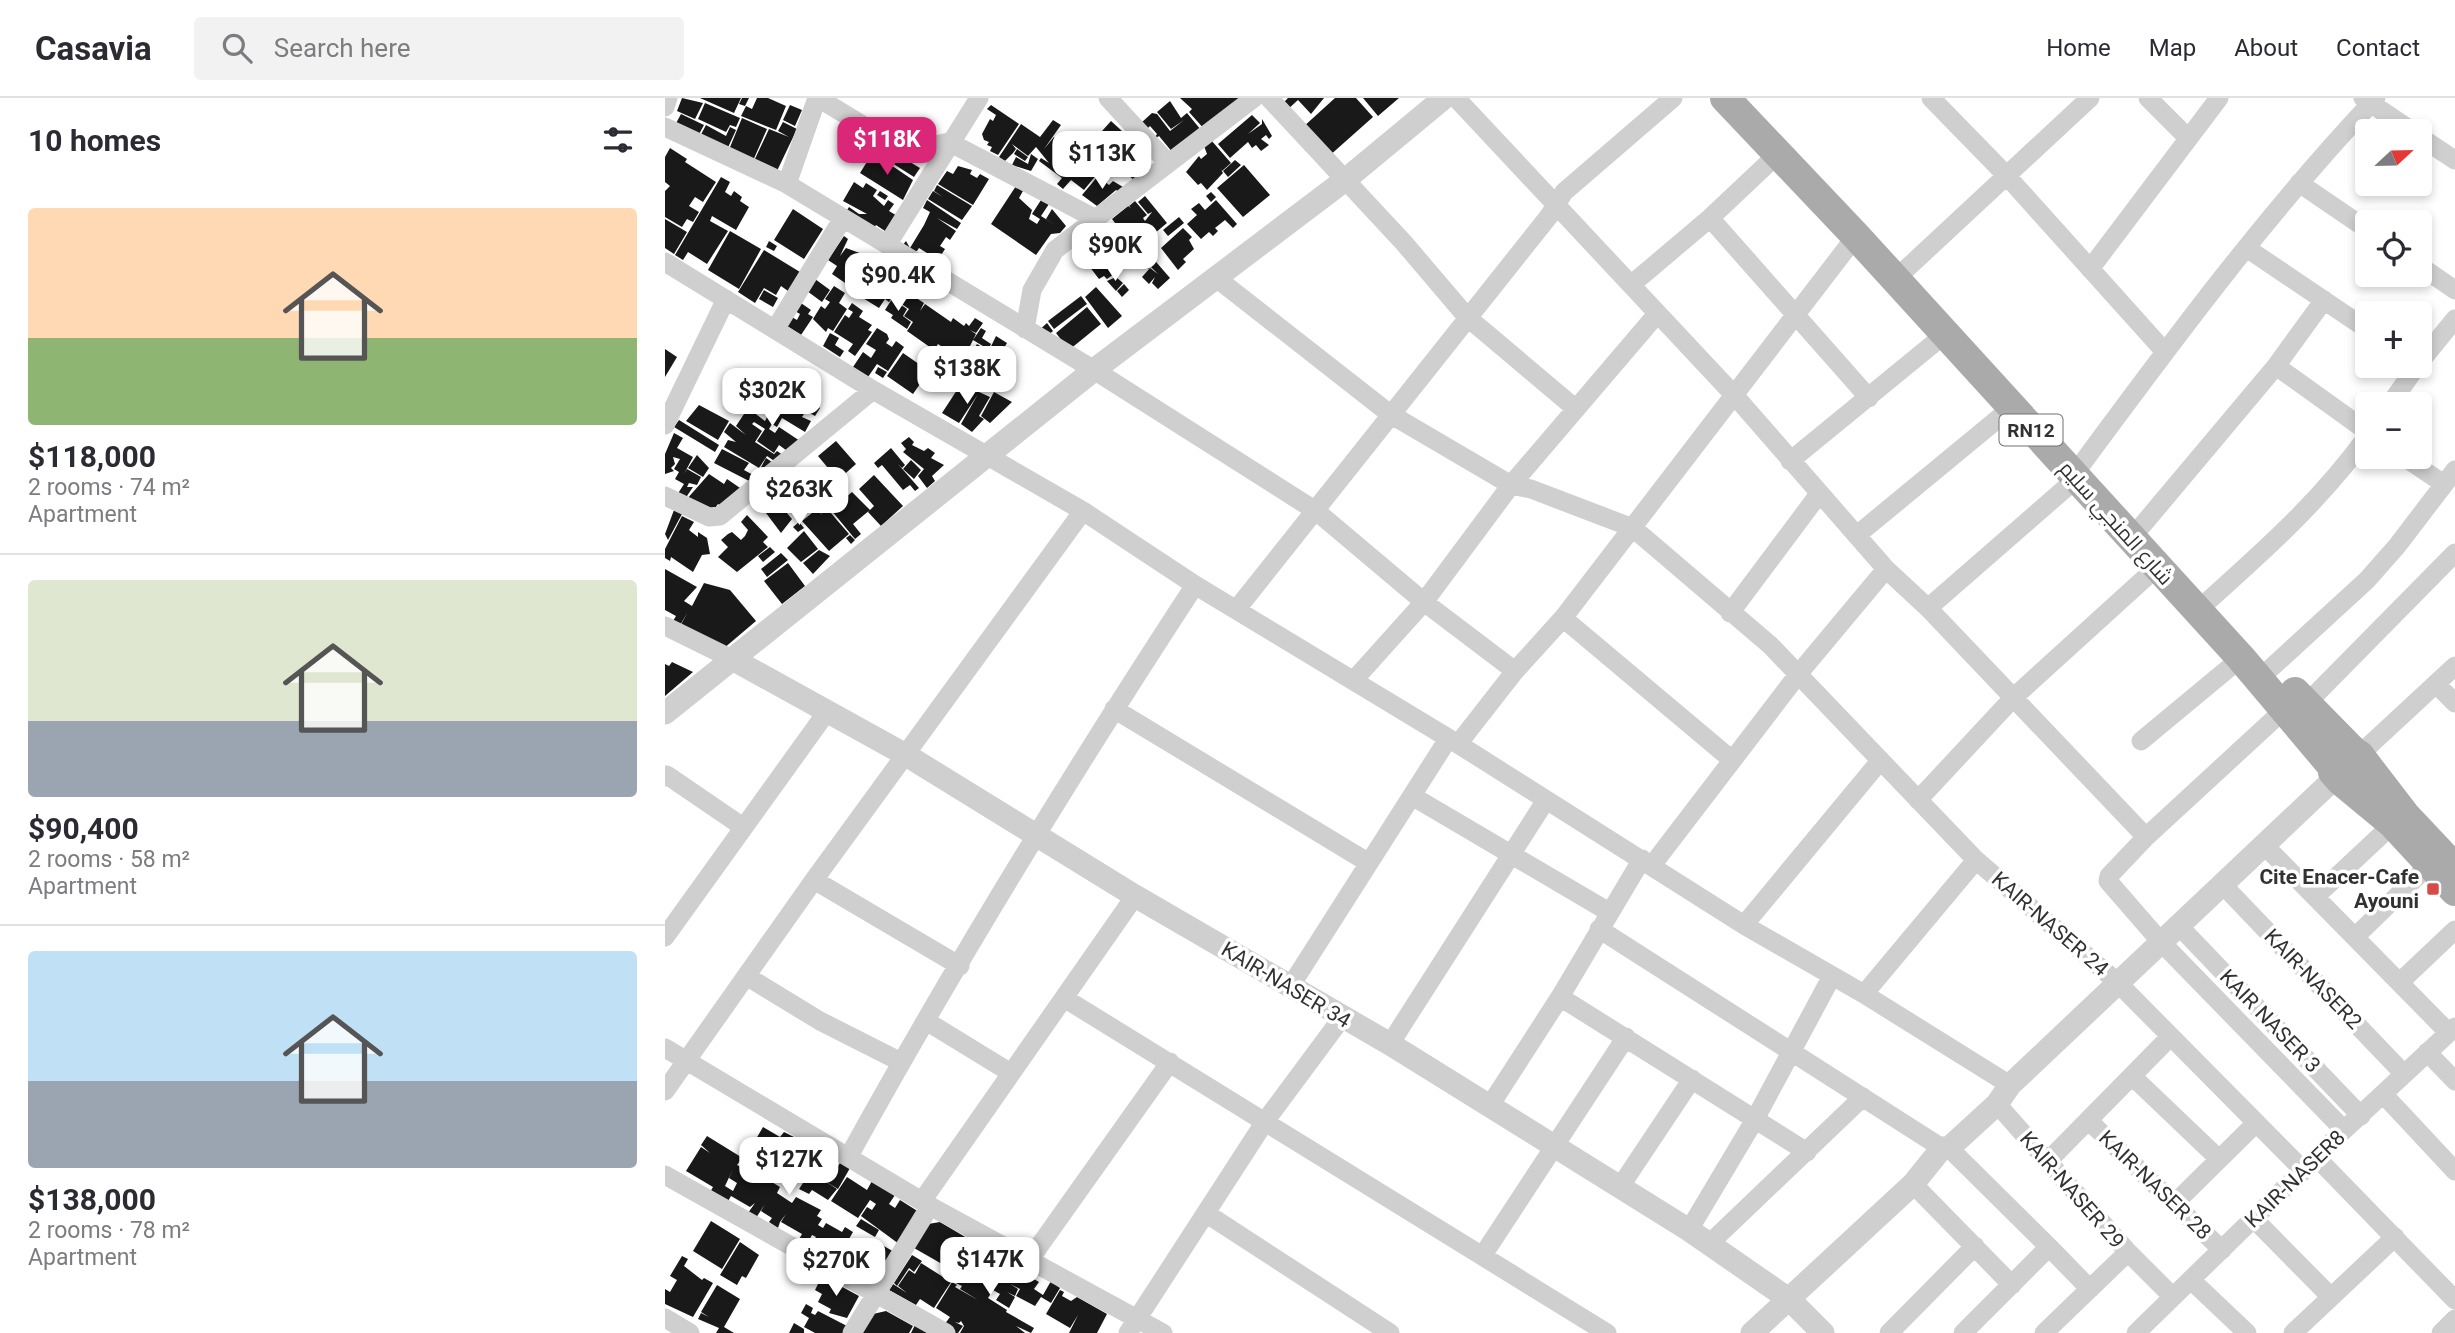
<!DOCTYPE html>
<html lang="en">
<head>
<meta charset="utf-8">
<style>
  :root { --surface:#fff; --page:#f2f2f3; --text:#2b2b33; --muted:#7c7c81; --line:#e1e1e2; --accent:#db2777 }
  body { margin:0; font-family:Roboto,Cairo,sans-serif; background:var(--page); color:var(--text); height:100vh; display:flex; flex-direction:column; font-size:26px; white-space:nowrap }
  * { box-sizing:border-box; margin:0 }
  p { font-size:23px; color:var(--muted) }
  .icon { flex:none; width:38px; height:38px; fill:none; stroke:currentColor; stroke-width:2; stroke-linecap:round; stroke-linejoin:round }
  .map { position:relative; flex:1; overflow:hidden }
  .side { display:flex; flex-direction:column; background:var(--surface); width:665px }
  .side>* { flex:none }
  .needle { width:46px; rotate:68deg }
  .tools { position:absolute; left:1690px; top:21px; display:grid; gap:14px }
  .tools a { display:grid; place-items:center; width:77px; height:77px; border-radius:7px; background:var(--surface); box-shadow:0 4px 10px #0003; font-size:35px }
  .price { position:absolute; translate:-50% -60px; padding:0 16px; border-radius:14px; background:#fff; color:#222; font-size:23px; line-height:46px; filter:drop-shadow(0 2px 4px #0008) }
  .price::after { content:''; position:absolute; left:50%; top:42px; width:21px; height:16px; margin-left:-10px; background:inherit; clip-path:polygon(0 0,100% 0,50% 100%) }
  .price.active { background:var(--accent); color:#fff }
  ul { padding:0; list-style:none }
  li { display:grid; align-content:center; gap:14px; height:371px; padding:0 28px }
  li+li { border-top:2px solid var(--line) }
  li span { display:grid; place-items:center; height:217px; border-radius:7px; color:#555 }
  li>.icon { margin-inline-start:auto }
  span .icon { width:126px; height:126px; fill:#fffc; stroke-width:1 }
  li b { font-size:30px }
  h2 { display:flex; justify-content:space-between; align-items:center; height:84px; padding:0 28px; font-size:30px }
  header { display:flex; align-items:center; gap:42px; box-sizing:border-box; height:98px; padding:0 35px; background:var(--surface); border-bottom:2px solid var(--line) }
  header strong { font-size:33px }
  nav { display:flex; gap:38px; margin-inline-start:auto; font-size:24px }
  .search { width:490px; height:63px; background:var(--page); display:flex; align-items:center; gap:18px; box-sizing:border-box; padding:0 24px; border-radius:7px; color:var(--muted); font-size:26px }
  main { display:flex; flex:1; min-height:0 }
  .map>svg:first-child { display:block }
  .building { fill:#191919; fill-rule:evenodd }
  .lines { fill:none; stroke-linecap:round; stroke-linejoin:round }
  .minor { stroke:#cfcfcf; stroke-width:19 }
  .tertiary { stroke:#cfcfcf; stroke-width:23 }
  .primary { stroke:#aaa; stroke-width:30 }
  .poi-dot { fill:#d64b46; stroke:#fff; stroke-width:2.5 }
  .labels { text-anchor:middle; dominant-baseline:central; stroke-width:7; stroke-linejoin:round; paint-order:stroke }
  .shield { fill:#fff; stroke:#707070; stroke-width:2 }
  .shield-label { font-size:19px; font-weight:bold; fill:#323232 }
  .street-label { font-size:21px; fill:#323232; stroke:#fff }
  .poi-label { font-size:21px; font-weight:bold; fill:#323232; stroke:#fff; text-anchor:end }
</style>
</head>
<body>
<header>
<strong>Casavia</strong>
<div class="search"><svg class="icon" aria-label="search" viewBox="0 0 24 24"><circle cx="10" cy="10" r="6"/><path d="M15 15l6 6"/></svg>Search here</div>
<nav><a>Home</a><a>Map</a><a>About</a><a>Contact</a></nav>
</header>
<main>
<section class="side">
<h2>10 homes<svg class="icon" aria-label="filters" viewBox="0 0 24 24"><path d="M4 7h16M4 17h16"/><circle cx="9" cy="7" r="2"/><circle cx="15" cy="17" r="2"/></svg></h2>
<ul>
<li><span style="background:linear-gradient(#ffd9b3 60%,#8fb573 0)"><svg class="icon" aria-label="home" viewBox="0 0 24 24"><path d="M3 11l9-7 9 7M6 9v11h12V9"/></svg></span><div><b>$118,000</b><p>2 rooms · 74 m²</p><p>Apartment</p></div></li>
<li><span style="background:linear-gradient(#dfe7d0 65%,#9aa5b1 0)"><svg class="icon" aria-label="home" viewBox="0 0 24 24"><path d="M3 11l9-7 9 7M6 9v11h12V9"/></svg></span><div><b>$90,400</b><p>2 rooms · 58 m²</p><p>Apartment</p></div></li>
<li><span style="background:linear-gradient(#bfe0f5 60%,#9aa5b1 0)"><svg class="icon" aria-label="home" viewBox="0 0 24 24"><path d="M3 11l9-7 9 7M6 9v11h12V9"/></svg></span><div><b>$138,000</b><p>2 rooms · 78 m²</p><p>Apartment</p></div></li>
</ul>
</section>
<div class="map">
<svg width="1790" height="1235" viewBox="0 0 1790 1235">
  <rect width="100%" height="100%" fill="#fff"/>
  <path class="building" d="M17,0L38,5L30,21L12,13Z
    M35,0H76L69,15Z
    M77,0H84L80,8L74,6Z
    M92,0H103L121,8L111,32L76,18L81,8L87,11Z
    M515,0H576L540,32L524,14L527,11Z
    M623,0H659L646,16L633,2L622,12L617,6Z
    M670,0H691L708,19L663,59L637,30Z
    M698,0H734L713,18Z
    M505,3L516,20L522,15L536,32L508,55L494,38L488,42L492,36L485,28L481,32L476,25L487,15L492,16L505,33L519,22L506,31L492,14Z
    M40,5L75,20L71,29L65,27L61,34L33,21Z
    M125,7L137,12L130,28L118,22Z
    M326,7L354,26L333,57L325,53L327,49L322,47L324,44L319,42L317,36L325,21L328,23L331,17L322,11Z
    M16,16L39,27L32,40L9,29Z
    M587,17L595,25L583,36L597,26V21L607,38L604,41L601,37L596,41L604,47L596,53L591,47L587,50L583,44L565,60L553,46Z
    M77,20L102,31L87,65L63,54Z
    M388,22L396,27L379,51L389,39L406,53L410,48L417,54L412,60L432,76L419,92L406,82L398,91L392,86L397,80L374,63L376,60L384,65L371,49L363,58L347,46L351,51L348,55L340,63L334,59L356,26L375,39Z
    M446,23L458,34L451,41L458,35L482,59L477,63L485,71L471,85L452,64L445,71L420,52Z
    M118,24L132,31L111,75L88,65L104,31L124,39L113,33Z
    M41,27L61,38L65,29L71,32L60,56L33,42Z
    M546,42L566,65L557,73L555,70L558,75L542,92L536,85L533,87L521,74L534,58L536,61L542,56L539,48Z
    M213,45L255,70L249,79L216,58L214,62L205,57Z
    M5,50L22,61L20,64L51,84L38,104L30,99L24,108L34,114L28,124L22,121L17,129L0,119V93L5,88L0,84V59Z
    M352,51L363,59L360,63L349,56Z
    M366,56L373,61L366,73L347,67L351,59L363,66Z
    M205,59L215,65L217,61L248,82L238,102L195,75Z
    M570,62L576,67L563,79L558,73Z
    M579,67L605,97L578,119L552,90Z
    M293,68L307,72L305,76L312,80L315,76L324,81L308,107L273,86L282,73L288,76Z
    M433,78L444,87L448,83L463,92L458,97L451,92L432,108L417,97Z
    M56,79L65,84L60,94L66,98L69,93L77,99L75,103L84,109L71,132L47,118L45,123L63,133L42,166L23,154L18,162L10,157Z
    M189,84L198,90L201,85L212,92L208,98L219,108L223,102L229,106L224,113L234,119L220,133L211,127L209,130L182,112L184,109L194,116H202L178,103Z
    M272,87L307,108L297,122L263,101L268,93L278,99L269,93Z
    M351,88L358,93L354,100L367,112L364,121L372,126L375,121L367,116L376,102L384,106L376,118L392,128L381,121L387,111L401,128L395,135L386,136L371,157L326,126Z
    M215,93L223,98L220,102L212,97Z
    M546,94L551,99L546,104L541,98Z
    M480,98L502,125L484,140L475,129L483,140L469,150L447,121L463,108L466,110L464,108L470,103L482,117L478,120L480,123L487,114L483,116L473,104Z
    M262,102L296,125L292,131L272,120L291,133L285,142L281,139L275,148L280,151L273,162L254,150L252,153L234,152L241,143L245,150L259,127L265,114L258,110Z
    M551,102L572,126L568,130L560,122L550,130L553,133L548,138L544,134L536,141L522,126L532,117L526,111L534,105L540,112Z
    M128,111L158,131L139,161L109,142Z
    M514,119L519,125L503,138L498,132Z
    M0,121L22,134L9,156L0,150Z
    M449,127L470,153L457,159L460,163L455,167L441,149L443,147L434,133L437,131L440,135Z
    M518,130L527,139L524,142L529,151L518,161L521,164L513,172L496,150Z
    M65,133L96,151L74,191L43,172Z
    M179,138L183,141L175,158L181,150L200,157L196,162L201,166L207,156L226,164L220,174L236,184L224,204L220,201L214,210L193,197L198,188L189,200L183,195L186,189L167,176L172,168L163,162ZM201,168L208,173L201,184L194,179Z
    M424,142L428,147L424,150L449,176L442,181L439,178L434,181L411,151Z
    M104,143L112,148L109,153L101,149Z
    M479,150L505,180L493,191L487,185L490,179L484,186L477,179L485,170L493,176L486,169L483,171L479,166L474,171L466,163Z
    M99,152L135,174L123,193L116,188L111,197L99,190L90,205L73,194Z
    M451,179L458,185L451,193L442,183Z
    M150,181L165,192L157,204L142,193Z
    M239,183L246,187L242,194L259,205L255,213L260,206L286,224L288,220L299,228L301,225L304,228L310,220L318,225L311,235L305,232L311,236L304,250L308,252L312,246L323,253L318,267L326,273L320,282L299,269L296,274L291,271L299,258L293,266L287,259L289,257L273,246L269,252L242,233L248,224L239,218L244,211L228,200Z
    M459,186L464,192L457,199L452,193Z
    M169,188L180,195L174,205L182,211L168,233L163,230L161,234L148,221L156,208L160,211L165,204L160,201Z
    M431,189L457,218L443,230L420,199Z
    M99,192L113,200L108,209L94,201Z
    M416,198L422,206L389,231L383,223Z
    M227,201L242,211L238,218L246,224L242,231L226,220L228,217L220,212Z
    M133,203L146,212L143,216L148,219L136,237L119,226L125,218L132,222L135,216L128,212Z
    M187,205L198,213L194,219L207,227L203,232L207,234L190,258L183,253L188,246L169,234L180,217L184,220L188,214L183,211Z
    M422,209L436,226L404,252L391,235Z
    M382,225L388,233L379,241L371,235Z
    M212,230L222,236L224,241L221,245L227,249L231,243L239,249L223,273L212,266L203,279L188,269L198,254L206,260L211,252L201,246Z
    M316,230L321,233L317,240L326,246L323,251L308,242Z
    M165,235L174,240L170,247L179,253L175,259L158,248Z
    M331,238L342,245L330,265L321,259Z
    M274,249L287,258L283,263L271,253Z
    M0,251L12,259L0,279Z
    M238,255L264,273L248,296L222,278Z
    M213,269L222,274L218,280L210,275Z
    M121,282L140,293L138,296L155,310L150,318L141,313L137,319L146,323L140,334L117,320L112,329L107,326L104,331L110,335L114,329L138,345L129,358L114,347L109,355L92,343L100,331L89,324L87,326L97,333L90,344L109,356L112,353L121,359L115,367L102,358L94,370L59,349L63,342L71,344L59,334L65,325L81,337L71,328L83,310L100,323Z
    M307,282L317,289L314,294L325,299L314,318L319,321L307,334L296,326L313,296L294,325L277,315L294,289L300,293Z
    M329,294L347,304L325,325L316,318Z
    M34,307L64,323L53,342L21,323Z
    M14,322L54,347L50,354L9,329Z
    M9,335L18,340L12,350L28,359L19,376L22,371L36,379L32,387L24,385L22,389H28L20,401L12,397L19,386L10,381L14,374L9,371L15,361L8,359L10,366L6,370L9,373L0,376V356Z
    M244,339L249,344L247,347L259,353L263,350L270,355L266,360L279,367L267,378L270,383L262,390L253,378L259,371L238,354L241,351L236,345Z
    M171,343L191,366L173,382L153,358Z
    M226,350L240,367L237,370L233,366L254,390L250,393L245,387L238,392L217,367L213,370L209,365Z
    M57,351L84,365L79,372L90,378L86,384L49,365Z
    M32,357L44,370L38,379L23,370Z
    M101,360L107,364L101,375L95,371Z
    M246,362L256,372L249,381L238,371Z
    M141,375L161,397L164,395L168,399L162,405L157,400L140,415L120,394Z
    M44,376L59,386L62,381L78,392L63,413L53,406L44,418L21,402Z
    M209,377L238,408L216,428L203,414L209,408L194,391Z
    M121,379L127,385L118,393L112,387Z
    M187,394L205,412L188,426L196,436L190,441L166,412L169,410L164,405L170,400L174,405Z
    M105,395L127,421L116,435L101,415L106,411L98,401Z
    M159,407L184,436L164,453L137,423L152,411L157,417L154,411Z
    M9,412L17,416L3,442L0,436Z
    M82,417L103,439L98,444L103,449L72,474L53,459L63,449L56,442L63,436L67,434L76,442L80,438L83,432L76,424Z
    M17,418L29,424L24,432L33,439V434L42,440L45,456L37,457L28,474L6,459L5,463L0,460V451Z
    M134,424L139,430L133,434L128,429Z
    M139,433L153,451L136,464L122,450Z
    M185,437L190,442L186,446L181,440Z
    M105,449L110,454L98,464L93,458Z
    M154,452L165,458L148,476L138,465Z
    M116,455L123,462L102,479L96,471Z
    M123,465L140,488L117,506L99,483Z
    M0,471L32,489L19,503L27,508L39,485L65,492L91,523L58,551L15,528L23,514L15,527L8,523L11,518L0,512Z
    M7,564L28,574L0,598V566L4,568Z
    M98,1029L115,1039L119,1034L137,1043L134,1049L152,1060L156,1054L168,1060L162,1070L169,1074L175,1065L185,1070L173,1091L158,1082L172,1091L163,1102L147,1092L144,1096L134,1091L138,1085L109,1068L104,1076L95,1071L99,1063L88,1056L83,1064L77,1060L72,1067L90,1077L93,1072L103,1078L102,1081L115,1089L112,1095L127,1105L131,1099L156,1112L152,1118L157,1121L153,1127L158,1130L161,1125L177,1134L180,1129L188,1134L184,1141L199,1150L205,1140L231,1155L225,1165L213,1158L220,1164L210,1179L203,1175L201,1179L204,1181L201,1187L162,1165L164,1160L152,1153L149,1158L139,1153L151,1139L147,1137L140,1150L132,1145L137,1136L116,1124L121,1116L115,1124L113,1130L104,1124L107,1120L96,1113L100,1106L91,1120L83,1115L90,1105L85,1109L66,1098L62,1105L53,1101L44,1096L48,1089L21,1073L36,1049L45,1055L36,1047L42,1038L76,1059L81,1051L84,1053ZM68,1071L64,1080L72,1085L68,1093L60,1088Z
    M182,1079L202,1092L207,1083L230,1097L224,1106L230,1110L235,1102L254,1114L234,1146L196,1118L202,1109L207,1112L211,1106L205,1102L193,1120L166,1103Z
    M196,1121L214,1132L210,1139L191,1128Z
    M46,1123L75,1141L57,1171L28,1153Z
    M275,1124L307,1143L291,1174L249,1150L263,1126Z
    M75,1144L94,1157L81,1180L77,1178L72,1187L55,1177Z
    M311,1151L335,1166L343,1168L346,1162L364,1172L362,1177L374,1184L369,1191L378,1197L386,1183L395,1190L386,1205L376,1199L370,1208L351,1198L355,1191L345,1186L353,1191L350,1198L342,1194L350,1199L344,1210L331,1202L335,1196L328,1192L323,1200L342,1212L341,1214L369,1230L366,1235L351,1228L360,1235H295L299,1228L296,1223L294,1225L290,1224L298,1228L293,1235H289L279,1227L285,1219L271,1210L287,1184L292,1187L290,1189L313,1202L295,1191L297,1188L291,1185Z
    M247,1157L257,1163L249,1174L244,1170L232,1188L229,1185Z
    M17,1158L23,1161L19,1168L37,1182L39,1180L48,1185L28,1219L0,1206V1191L5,1194L12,1182L5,1178Z
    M256,1165L286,1184L269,1210L255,1201L251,1207L224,1192L228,1186L242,1195L233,1188L244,1172L250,1176Z
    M157,1178L194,1198L182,1220L164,1215L166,1211L153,1204L157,1196L150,1192Z
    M52,1187L75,1201L59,1229L69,1235H51L54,1230L33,1221L36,1215L44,1219L36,1214Z
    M395,1192L399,1194L397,1198L406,1203L412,1199L442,1216L432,1235H404L413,1217L405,1230L381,1216Z
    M141,1206L148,1210L146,1215L150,1217L153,1213L182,1228L178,1235H150L139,1229L144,1220L136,1215Z
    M221,1213L248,1228L244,1235H197L208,1216Z
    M253,1221L266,1235H246Z
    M129,1225L139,1231V1235H124Z"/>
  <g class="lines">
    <path class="minor" d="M153,0L219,40L251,51L284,44L429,120
      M443,0L502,64
      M604,0L739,145L802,219L911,311
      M791,0L1070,298L1221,471L1263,510L1481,739
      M1266,0L1341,77L1500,254
      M1483,0L1523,40
      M1698,0L1747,33
      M0,9L3,0
      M0,29L122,86L429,272L651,413L759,504L850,573
      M1755,39L1790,62
      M1634,85L1703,132
      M122,86L152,0
      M1045,120L1204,300
      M222,147L314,0
      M1583,151L1703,232
      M0,164L208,292L418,413L530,487L793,646L1079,827L1199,896L1345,987
      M1755,168L1790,192
      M1425,171L1554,0
      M1239,173L1425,0
      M550,179L725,316L846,387L866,391L968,430L1105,547L1311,762L1452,884L1639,1073
      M967,186L1045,120L1114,55
      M111,230L178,120
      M360,231L367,192L390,152L589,0
      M1755,264L1790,221
      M1611,268L1703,334
      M1725,306L1752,268
      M0,327L61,201
      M1739,359L1779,386
      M1125,363L1279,237
      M1416,367C1509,241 1603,114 1711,0
      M0,398L44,419L55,418L208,292
      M1475,430L1611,268L1659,202
      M1192,437L1346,310
      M1543,503C1601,451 1657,401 1703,337
      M1263,510L1411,381
      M571,512L884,118L899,94L1008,0
      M1065,515L1154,396
      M898,520L1067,662
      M0,528L69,562
      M1606,570L1702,482L1732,448L1790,372
      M688,583L759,504L846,387L992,216
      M1771,586L1790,605
      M1641,606L1790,455
      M1621,610L1481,739L1444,778L1443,783L1496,844L1679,1032
      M449,611L704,765
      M1476,643L1576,560
      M793,646L850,573L898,520L1191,138
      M1694,657L1790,568
      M0,679L2,677L78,729
      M747,698L944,814
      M1253,702L1349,599L1491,470
      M1598,746L1784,935
      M988,766L1135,574L1221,471
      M149,782L295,868
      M1557,786L1739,976
      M1652,797L1728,726
      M1079,827L1215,663
      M1514,828L1696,1018
      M934,831L1277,1050
      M1691,838L1765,766
      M0,839L161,615
      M81,878L155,923L236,964
      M1735,884L1790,832
      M625,889L783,641
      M1199,896L1311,762
      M895,899L1142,1054
      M399,900L942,1235
      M261,923L346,975
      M725,946L881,702
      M0,950L265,1108L498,1235
      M1762,954L1790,983
      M1467,978L1554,1061
      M0,993L149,782L418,413
      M1719,997L1790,1073
      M1332,1006L1463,1154L1379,1235
      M824,1009L895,899L977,761
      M1423,1022L1557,1152
      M1284,1050L1384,1149L1298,1235
      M184,1058C291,864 409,672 530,487
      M1652,1060L1790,1202
      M1382,1064L1505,939
      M0,1077L281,1235
      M1248,1086L1347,1187
      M955,1089L1027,981
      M257,1103L470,798
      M1509,1106L1590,1026
      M542,1116L725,1235
      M1589,1121L1665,1198
      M1024,1132L1089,1023L1167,878
      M1044,1146L1198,999
      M1384,1149L1425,1191
      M1463,1154L1508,1199
      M818,1157L961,939
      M365,1161L505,964
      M1526,1182L1582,1235
      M0,1220L25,1235
      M187,1235L265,1108
      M463,1235L601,1022L676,921
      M1224,1235L1310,1148
      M1471,1235L1679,1032L1790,929
      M1628,1235L1730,1139
      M1776,1235L1790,1221"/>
    <path class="tertiary" d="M69,562L241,657L470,798L725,946L955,1089L1024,1132L1125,1202L1158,1235
      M0,615L429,272L680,82L779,0
      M1087,1235L1248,1086L1277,1050H1284L1332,1006L1345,987L1671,679"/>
    <path class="primary" d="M1060,0L1191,138L1576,560L1667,668
      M1630,594L1689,654
      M1697,662V675L1688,683H1676L1668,674L1671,657L1683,652L1694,657L1740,717L1790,770
      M1676,683L1728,726L1790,793"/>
  </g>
  <rect class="poi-dot" x="1761" y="784" width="14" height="14" rx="3.5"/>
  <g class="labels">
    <rect class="shield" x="1334.5" y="316.5" width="63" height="31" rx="5"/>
    <g class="shield-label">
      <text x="1366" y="332">RN12</text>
    </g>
    <g class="street-label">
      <text transform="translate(1451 425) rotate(48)">شارع المنجي سليم</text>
      <text transform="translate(1385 826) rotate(41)">KAIR-NASER 24</text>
      <text transform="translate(1648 881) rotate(46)">KAIR-NASER2</text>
      <text transform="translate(621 887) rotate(31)">KAIR-NASER 34</text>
      <text transform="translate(1605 923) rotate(46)">KAIR NASER 3</text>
      <text transform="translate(1630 1081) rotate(-44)">KAIR-NASER8</text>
      <text transform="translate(1490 1087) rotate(44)">KAIR-NASER 28</text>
      <text transform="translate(1407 1092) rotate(49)">KAIR-NASER 29</text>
    </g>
    <g class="poi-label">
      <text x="1754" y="779">Cite Enacer-Cafe<tspan x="1754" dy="24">Ayouni</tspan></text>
    </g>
  </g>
</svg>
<div class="tools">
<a><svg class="needle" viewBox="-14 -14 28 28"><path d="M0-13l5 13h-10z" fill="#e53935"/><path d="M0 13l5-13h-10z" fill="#7c7c81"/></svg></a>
<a><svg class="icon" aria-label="locate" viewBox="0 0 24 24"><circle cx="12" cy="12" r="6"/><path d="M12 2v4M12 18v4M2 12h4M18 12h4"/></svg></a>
<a>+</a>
<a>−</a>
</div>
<b class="price active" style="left:222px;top:79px">$118K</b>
<b class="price" style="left:437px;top:93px">$113K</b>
<b class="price" style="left:450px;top:185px">$90K</b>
<b class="price" style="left:233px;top:215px">$90.4K</b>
<b class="price" style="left:302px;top:308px">$138K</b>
<b class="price" style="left:107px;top:330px">$302K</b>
<b class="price" style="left:134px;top:429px">$263K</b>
<b class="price" style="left:124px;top:1099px">$127K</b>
<b class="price" style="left:325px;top:1199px">$147K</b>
<b class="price" style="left:171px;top:1200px">$270K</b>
</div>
</main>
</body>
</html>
